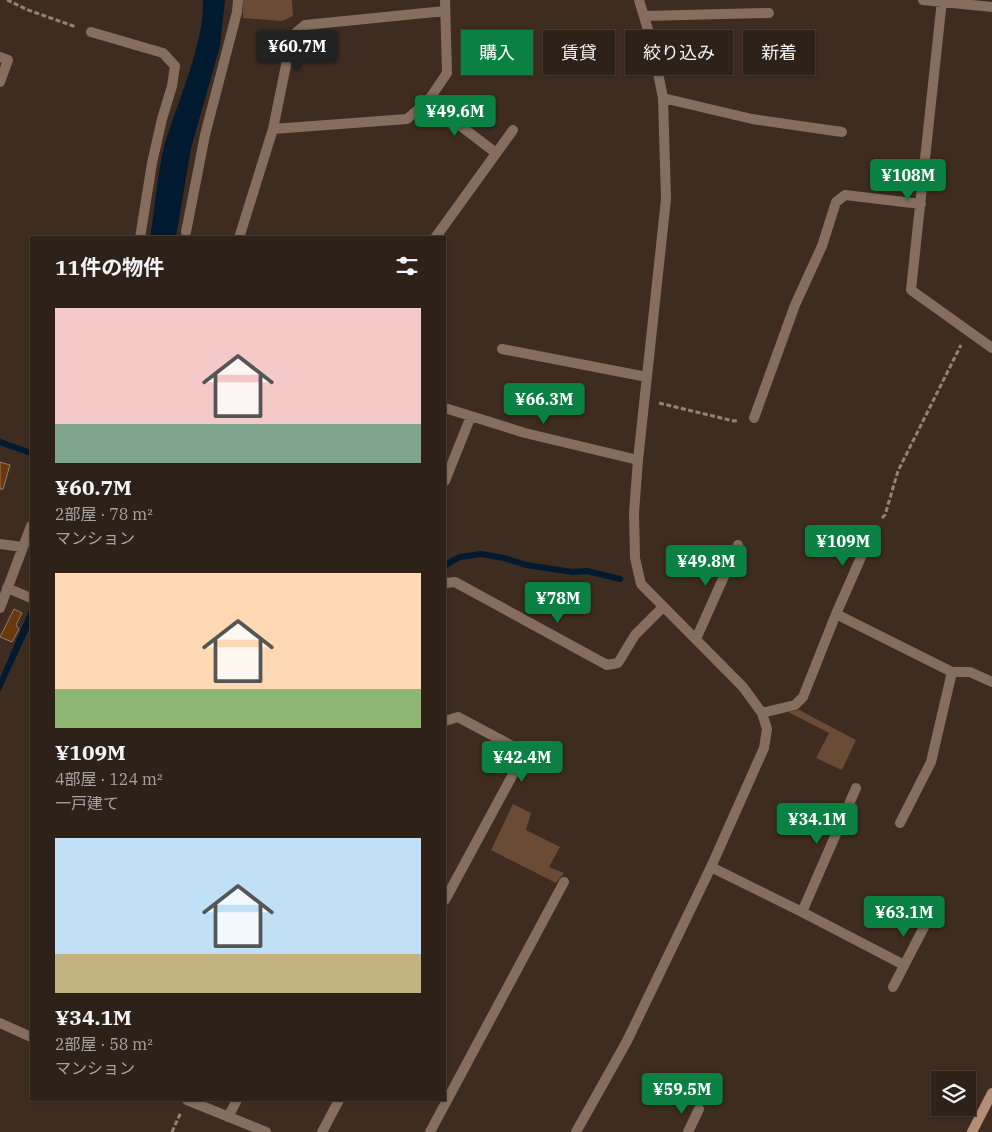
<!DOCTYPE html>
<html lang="ja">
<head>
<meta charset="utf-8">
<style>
  :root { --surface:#2e2118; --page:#362921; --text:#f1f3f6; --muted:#a7a3a2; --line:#493e37; --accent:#0b8043 }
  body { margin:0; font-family:"IBM Plex Serif","Noto Sans JP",serif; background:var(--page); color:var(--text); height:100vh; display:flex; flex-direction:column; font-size:19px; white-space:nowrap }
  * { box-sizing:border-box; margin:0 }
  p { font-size:16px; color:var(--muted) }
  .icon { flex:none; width:28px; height:28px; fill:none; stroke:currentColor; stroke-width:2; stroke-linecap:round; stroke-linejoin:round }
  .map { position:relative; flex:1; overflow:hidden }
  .sheet { position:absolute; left:30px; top:236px; width:416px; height:865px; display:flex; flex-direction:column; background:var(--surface); border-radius:0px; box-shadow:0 1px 4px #0004,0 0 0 1px var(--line) }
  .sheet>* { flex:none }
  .guide { position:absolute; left:461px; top:30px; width:455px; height:45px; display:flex; gap:10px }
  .tools { position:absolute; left:931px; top:1071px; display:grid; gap:10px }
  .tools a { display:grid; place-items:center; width:45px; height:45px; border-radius:0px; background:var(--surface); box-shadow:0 1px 4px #0004,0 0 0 1px var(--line); font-size:25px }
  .price { position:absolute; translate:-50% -42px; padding:0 11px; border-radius:5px; background:var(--accent); color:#fff; font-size:16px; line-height:32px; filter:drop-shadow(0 1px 2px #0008) }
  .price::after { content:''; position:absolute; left:50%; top:30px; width:15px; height:11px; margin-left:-8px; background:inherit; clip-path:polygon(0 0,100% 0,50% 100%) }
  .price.selected { background:#222; color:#fff }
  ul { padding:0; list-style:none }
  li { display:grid; align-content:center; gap:10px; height:265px; padding:0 25px }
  li span { display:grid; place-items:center; height:155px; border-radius:0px; color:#555 }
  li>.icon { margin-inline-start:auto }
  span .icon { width:90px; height:90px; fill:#fffc; stroke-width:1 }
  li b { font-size:21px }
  h2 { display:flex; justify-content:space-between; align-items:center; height:60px; padding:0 25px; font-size:21px }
  .chip { padding:0 18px; border-radius:0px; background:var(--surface); box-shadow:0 1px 4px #0004,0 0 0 1px var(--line); font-size:18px; line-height:45px }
  .chip.selected { background:var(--accent); color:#fff }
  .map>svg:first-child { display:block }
  .green { fill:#6a4c36 }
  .water { fill:#011a2f }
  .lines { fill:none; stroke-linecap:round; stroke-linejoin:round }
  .stream { stroke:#011a2f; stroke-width:6 }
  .building { fill:#69380d; stroke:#907b6d }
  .path { stroke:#928379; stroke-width:3; stroke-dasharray:5 2.5; stroke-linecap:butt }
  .street { stroke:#856e5d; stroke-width:10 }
  .secondary { stroke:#b58f75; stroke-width:10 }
</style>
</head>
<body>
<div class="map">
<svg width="992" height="1132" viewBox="0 0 992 1132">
  <rect width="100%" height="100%" fill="#3e2c20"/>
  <path class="green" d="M243,0H292L293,16L282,21L243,18Z
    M799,710L856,740L842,770L816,758L829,733L788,712Z
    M513,804L531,813L526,830L560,847L549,867L564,873L556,883L491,850Z"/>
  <path class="water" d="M203,0H225L220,46L191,148L176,237H150C155,209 157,175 164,147C176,105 205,43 203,0Z
    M31,606V625L0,692V678Z"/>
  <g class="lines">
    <path class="stream" d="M0,442L31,453
      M445,565L460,557L481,554L504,558L526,565L572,572L587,571L620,579"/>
  </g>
  <path class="building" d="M0,462L10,465L3,489H0Z
    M14,609L22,613L16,625L19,629L12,642L0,637Z"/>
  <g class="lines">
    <path class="path" d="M7,0L28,10L76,27
      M659,403L734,421L739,420
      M882,518L885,515L898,471L961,345
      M172,1132L181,1112"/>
    <path class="street" d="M923,0L992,7
      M942,0L911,290L992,348
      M644,16L769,13
      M91,32L163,53L175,66L172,86L162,119L152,163L140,238
      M0,57L8,60L0,82
      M663,98L752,119L842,132
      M428,101L496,153
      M273,129L407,119L428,101L447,73L445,0
      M186,232L205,135L237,12L238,0
      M239,238L273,129L292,36L305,25L445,11
      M435,238L513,130
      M502,349L647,377
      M445,408L525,433L638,460
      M754,418L795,305L822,246L836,202L845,195L921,204
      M445,481L471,416
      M0,544L22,547
      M445,583L455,582L607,665L618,663L635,635L663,607
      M7,588L31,598
      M0,608L31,526
      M836,614L873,530
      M696,639L738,545
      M762,713L795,705L803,697L836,614L952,672H970L992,682
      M445,721L458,717L516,748L519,763L445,900
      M900,823L931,762L952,672
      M711,867L802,912L904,965
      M802,912L856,788
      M893,987L937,902
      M0,1023L31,1037
      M187,1100L266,1132
      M228,1117L237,1100
      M322,1132L339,1100
      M430,1132L564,882
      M576,1132L627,1041L711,867L764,748L767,729L762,713L743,687L641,584L635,558L634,513L638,460L666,199L663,98L652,43L639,0
      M688,1132L699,1109"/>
    <path class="secondary" d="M972,1132L992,1093"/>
  </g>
</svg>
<div class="tools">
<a><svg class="icon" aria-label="layers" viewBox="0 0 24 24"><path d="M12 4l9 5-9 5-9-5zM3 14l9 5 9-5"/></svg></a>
</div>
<b class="price selected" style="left:297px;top:72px">¥60.7M</b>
<b class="price" style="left:455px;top:137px">¥49.6M</b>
<b class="price" style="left:908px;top:201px">¥108M</b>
<b class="price" style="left:544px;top:425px">¥66.3M</b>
<b class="price" style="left:843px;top:567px">¥109M</b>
<b class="price" style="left:706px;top:587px">¥49.8M</b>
<b class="price" style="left:558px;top:624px">¥78M</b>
<b class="price" style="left:522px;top:783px">¥42.4M</b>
<b class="price" style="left:817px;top:845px">¥34.1M</b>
<b class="price" style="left:904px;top:938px">¥63.1M</b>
<b class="price" style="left:682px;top:1115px">¥59.5M</b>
<div class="guide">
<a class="chip selected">購入</a>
<a class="chip">賃貸</a>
<a class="chip">絞り込み</a>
<a class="chip">新着</a>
</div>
<section class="sheet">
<h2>11件の物件<svg class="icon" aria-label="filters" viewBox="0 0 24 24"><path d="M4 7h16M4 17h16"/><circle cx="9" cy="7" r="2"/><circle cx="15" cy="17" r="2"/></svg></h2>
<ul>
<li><span style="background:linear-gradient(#f6c9c9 75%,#7fa58c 0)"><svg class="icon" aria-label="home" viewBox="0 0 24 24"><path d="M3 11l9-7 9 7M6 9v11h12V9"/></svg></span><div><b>¥60.7M</b><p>2部屋 · 78 m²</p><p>マンション</p></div></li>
<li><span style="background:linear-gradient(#ffd9b3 75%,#8fb573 0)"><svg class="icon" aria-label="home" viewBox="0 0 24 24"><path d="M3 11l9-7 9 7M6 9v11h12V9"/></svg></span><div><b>¥109M</b><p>4部屋 · 124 m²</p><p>一戸建て</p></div></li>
<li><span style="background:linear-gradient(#bfe0f5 75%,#c2b280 0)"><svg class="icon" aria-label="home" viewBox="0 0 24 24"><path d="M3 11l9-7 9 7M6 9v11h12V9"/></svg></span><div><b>¥34.1M</b><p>2部屋 · 58 m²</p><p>マンション</p></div></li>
</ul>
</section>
</div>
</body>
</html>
